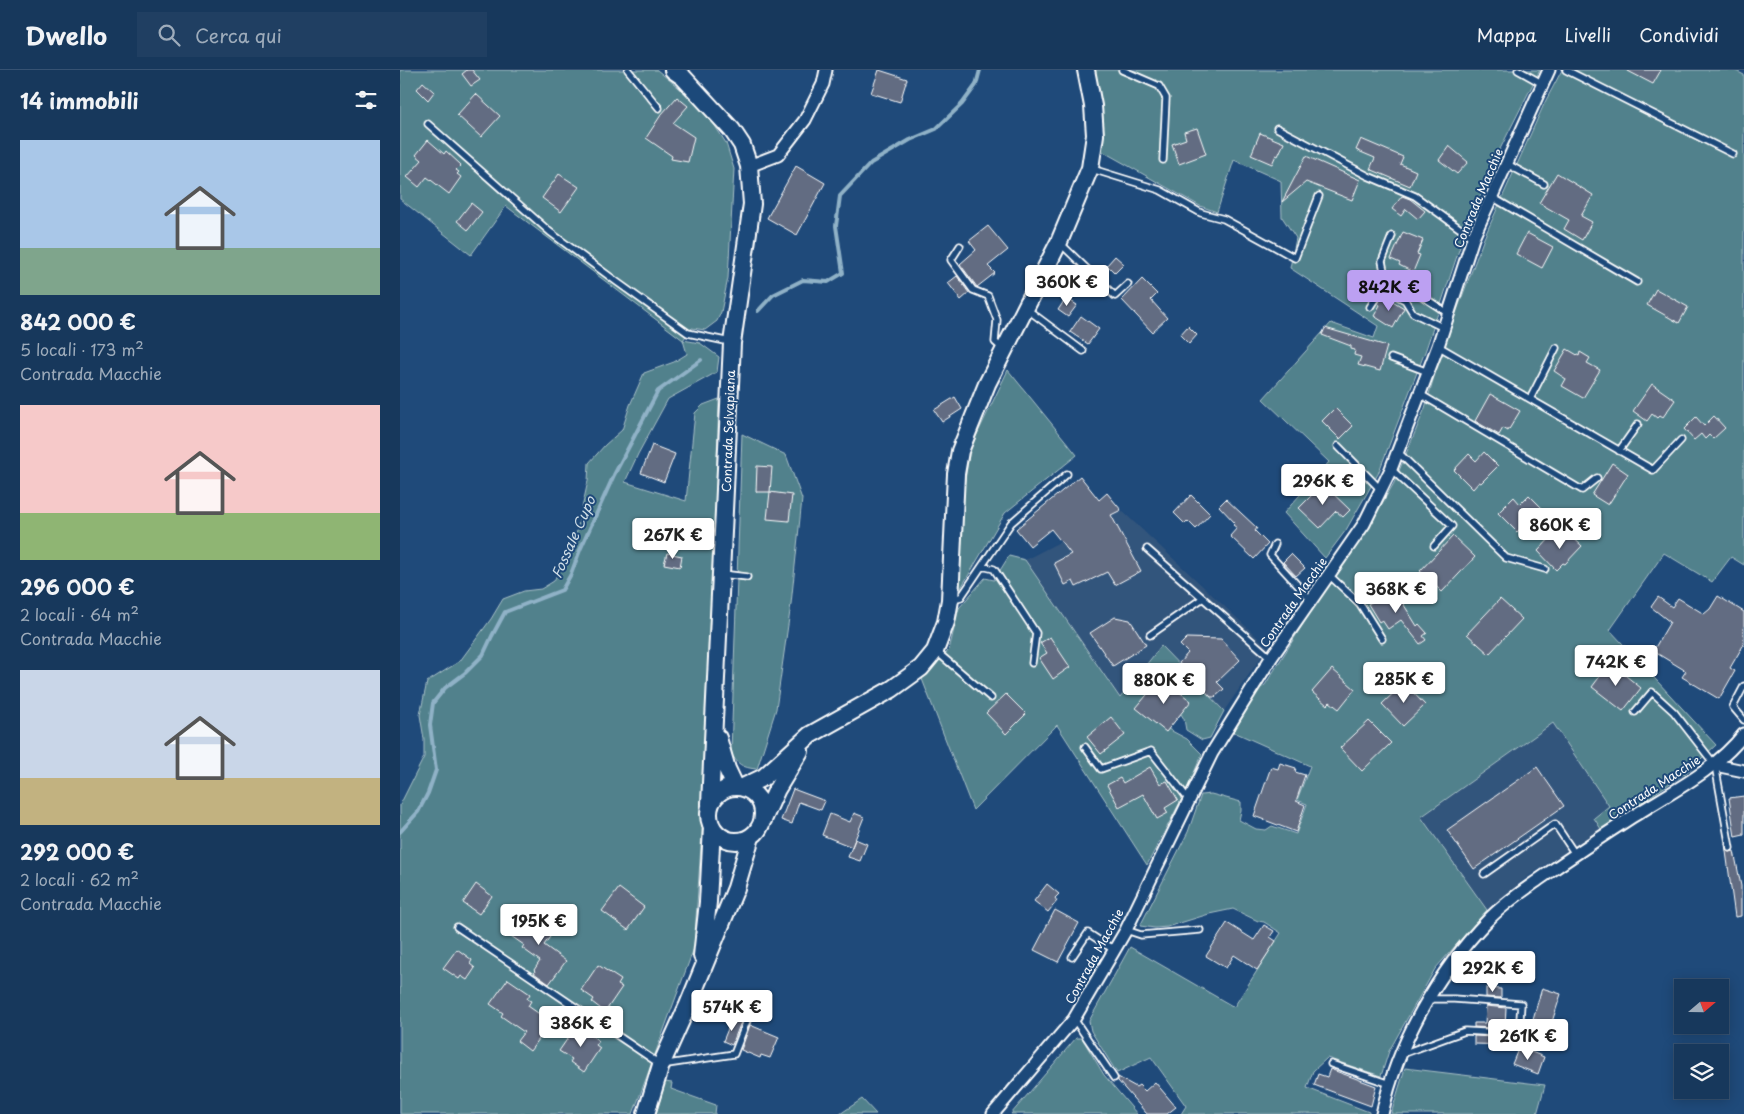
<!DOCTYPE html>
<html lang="it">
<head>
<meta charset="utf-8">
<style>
  :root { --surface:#17385c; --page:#203f62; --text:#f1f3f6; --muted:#9eacbb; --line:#365272; --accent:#bca0f2 }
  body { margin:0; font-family:"Playpen Sans",sans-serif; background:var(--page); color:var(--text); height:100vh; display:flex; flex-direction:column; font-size:19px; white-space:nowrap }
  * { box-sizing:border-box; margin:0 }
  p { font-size:16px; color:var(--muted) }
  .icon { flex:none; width:28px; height:28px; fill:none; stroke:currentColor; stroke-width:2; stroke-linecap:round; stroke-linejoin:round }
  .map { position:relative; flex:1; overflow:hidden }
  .side { display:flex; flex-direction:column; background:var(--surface); width:400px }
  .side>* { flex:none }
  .needle { width:32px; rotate:70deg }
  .controls { position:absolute; left:1274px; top:909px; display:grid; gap:10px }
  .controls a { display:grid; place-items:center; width:55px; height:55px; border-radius:0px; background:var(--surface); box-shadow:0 2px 12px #0003,0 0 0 1px var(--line); font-size:25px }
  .price { position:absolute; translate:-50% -42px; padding:0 11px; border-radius:5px; background:#fff; color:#222; font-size:16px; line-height:32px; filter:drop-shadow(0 1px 2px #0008) }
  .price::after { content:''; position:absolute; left:50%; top:30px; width:15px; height:11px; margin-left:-8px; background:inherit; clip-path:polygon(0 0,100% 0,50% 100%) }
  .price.selected { background:var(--accent); color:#111 }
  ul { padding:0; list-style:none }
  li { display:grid; align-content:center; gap:10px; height:265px; padding:0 20px }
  li span { display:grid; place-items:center; height:155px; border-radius:0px; color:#555 }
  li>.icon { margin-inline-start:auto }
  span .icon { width:90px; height:90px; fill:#fffc; stroke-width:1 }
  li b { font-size:21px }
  h2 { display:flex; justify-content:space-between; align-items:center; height:60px; padding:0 20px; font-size:21px }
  header { display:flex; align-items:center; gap:30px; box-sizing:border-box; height:70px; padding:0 25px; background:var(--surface); border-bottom:1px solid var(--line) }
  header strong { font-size:24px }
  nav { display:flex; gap:28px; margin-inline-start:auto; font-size:18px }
  .search { width:350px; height:45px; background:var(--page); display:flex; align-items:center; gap:12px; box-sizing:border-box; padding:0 18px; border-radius:0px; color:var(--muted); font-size:19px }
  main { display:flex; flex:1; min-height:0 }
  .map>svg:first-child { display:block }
  .built { fill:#33547c }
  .green { fill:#51818c; stroke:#a8c0c6 }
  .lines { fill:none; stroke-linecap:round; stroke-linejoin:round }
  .stream { stroke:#90b2c7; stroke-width:4 }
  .building { fill:#626c82; stroke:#fff }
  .lane-casing { stroke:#fff; stroke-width:9 }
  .street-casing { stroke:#fff; stroke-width:15 }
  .secondary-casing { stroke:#fff; stroke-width:20 }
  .lane { stroke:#1f4a7a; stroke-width:5.5 }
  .street { stroke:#1f4a7a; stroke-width:11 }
  .secondary { stroke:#1f4a7a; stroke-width:16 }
  .labels { text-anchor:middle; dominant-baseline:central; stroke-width:4; stroke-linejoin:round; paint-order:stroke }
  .street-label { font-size:12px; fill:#fff; stroke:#1f4a7a }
  .water-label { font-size:14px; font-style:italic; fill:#d1dfe8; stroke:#1f4a7a }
</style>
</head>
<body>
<header>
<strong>Dwello</strong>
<div class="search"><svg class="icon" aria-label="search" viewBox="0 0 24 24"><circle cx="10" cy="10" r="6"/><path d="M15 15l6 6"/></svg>Cerca qui</div>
<nav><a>Mappa</a><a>Livelli</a><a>Condividi</a></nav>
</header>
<main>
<section class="side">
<h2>14 immobili<svg class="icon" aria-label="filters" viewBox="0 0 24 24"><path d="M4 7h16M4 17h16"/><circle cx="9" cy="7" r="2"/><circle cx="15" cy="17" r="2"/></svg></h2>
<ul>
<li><span style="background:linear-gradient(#a9c7e8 70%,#7fa58c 0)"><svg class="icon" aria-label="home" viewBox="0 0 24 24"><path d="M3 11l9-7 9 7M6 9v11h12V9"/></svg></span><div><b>842 000 €</b><p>5 locali · 173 m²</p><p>Contrada Macchie</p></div></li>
<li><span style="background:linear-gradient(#f6c9c9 70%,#8fb573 0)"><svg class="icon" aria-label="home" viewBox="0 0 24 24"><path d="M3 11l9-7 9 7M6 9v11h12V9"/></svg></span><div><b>296 000 €</b><p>2 locali · 64 m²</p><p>Contrada Macchie</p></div></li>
<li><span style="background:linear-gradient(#c9d6e8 70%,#c2b280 0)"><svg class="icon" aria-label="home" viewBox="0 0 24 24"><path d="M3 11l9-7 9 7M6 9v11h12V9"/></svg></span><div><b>292 000 €</b><p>2 locali · 62 m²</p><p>Contrada Macchie</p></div></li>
</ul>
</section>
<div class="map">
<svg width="1344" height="1044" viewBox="0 0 1344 1044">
  <rect width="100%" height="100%" fill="#1f4a7a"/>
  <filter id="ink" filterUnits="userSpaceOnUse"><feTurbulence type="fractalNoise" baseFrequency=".02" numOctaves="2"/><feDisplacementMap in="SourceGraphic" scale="10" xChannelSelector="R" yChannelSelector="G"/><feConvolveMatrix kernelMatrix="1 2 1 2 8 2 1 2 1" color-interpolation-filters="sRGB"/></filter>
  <g filter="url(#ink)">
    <path class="built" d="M721,440L868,577L824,641L761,576L720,628L625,490Z
      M1153,653L1209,737L1194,748L1201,759L1127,807L1087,840L1021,747Z"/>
    <path class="green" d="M0,0H257L278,17L308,45L326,73L334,99L328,208L321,242L317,251L305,260L292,258L283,270L300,273L319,287L317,302L268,329L238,384L225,412L286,431L295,343L303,335L319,329L311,559L303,698L302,761L294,878L233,1044H0V735L24,687V669L20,645L27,612L60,591L91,549L103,529L124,521L141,519L154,511L177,461L188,411L189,393L205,375L222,360L230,335L244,303L274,292L287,284L283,270L106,136L71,185L0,129Z
      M694,0H1140L1097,85L1063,168L1026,279L978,404L946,460L925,488L884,443L929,392L863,329L931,253L974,268L978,256L890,198L896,168L882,147L881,111L834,90L817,142L800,136L702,81V41Z
      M1162,0H1334L1344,5V495L1331,487L1312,512L1264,483L1210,560L1316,675L1287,702L1201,759L1194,748L1209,736L1153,653L1021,747L1087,840L1035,899L989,981L981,1006L927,988L913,1001L907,1018L969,1042V1044H781L786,1036L751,987L717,1003L691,961L689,951L730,877L834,937L881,863L864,852L858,851L833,839L809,844L767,857L755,858L740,856L788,762L801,725L811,724L841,732V741L839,750L856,759L866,760L872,756L896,764L907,734L897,730L910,696L834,662L858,620L865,615L918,530L962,468L994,413L1025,338L1040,286L1084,168L1145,32Z
      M608,300L677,385L605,443L558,523L562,429L570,379Z
      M342,364L386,385L402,429L391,534L376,639L357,699C343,698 336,694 331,682Z
      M609,486L625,490L720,628L761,576L824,641L810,668L802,670L786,660L784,649L781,644L768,659L787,669L802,684L787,719L747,795L657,655L573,740L522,609L549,580L559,538L585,508L594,510Z
      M676,968H682L704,1005L737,1044H611Z
      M1005,998L1145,1015L1137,1044H991Z
      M265,1012L272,1013L271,1019L316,1035L315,1044H256Z
      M462,1029L476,1044H440Z"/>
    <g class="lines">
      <path class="stream" d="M358,241L373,225L403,210L428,212L443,203L436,156L440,126L471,93L510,70L536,59L562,34L576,15L580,0
        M0,762L18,742L28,723L36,700L30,655L33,633L45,618L65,603L83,585L92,566L105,542L162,520L171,504L180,480L214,405L258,321L301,290"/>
    </g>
    <path class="building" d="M67,0H72L80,10L71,16L62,4Z
      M479,0L507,9L500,32L471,23Z
      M1226,0H1261L1253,14Z
      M23,12L34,22L28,30L17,19Z
      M76,24L100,46L81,67L57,45Z
      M277,27L288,36L273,53L294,67L288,92L271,89L272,86L246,68L261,45Z
      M797,58L806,84L779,94L772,74L786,69L784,62Z
      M860,63L884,73L878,86L876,85L872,94L851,85Z
      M961,69L1003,87L1000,94L1016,101L1010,116L970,99L975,88L956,80Z
      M28,70L44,84L46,81L61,95L56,100L59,102L57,104L61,107L49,124L27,107L19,117L7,107L22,90L16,85Z
      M1049,76L1068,92L1057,104L1039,90Z
      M906,86L960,110L952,130L906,112L882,132Z
      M396,96L425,113L397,165L367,148Z
      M1157,103L1193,125L1181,146L1192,152L1182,170L1164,159L1169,150L1139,133Z
      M159,104L179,117L161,142L142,128Z
      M1002,126L1010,129L1025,141L1018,149L1006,139L1001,146L992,139Z
      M71,133L82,142L68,160L57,151Z
      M588,156L608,180L588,196L595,203L577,217L560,194L576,180L569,171Z
      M1003,162L1023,170L1017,184L1020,185L1013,202L999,195L1000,193L991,189Z
      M1127,163L1153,177L1142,198L1116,184Z
      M715,186L724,194L715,203L707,195Z
      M962,205L976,213L973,218L975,220L969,229L954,220Z
      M557,206L569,223L561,230L548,213Z
      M742,209L757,224L751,230L767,248L752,262L722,230Z
      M1256,219L1288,237L1279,253L1247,235Z
      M983,225L1004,238L993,258L974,246L980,235L978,234Z
      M666,228L677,235L668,247L658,240Z
      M681,246L699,259L688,274L670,262Z
      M788,256L797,265L789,274L780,265Z
      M925,258L987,276L980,301L958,295L961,287L954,285L955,280L951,279V276L922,265Z
      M1167,279L1179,286L1180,282L1190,288L1187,293L1200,300L1183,328L1162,316L1166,309L1154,301Z
      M1252,314L1275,330L1263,347L1260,345L1257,348L1252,344L1247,351L1233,341Z
      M1090,324L1120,341L1108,361L1103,358L1099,365L1075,351Z
      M555,327L562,339L542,352L534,340Z
      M935,338L953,356L940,369L922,351Z
      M1314,346L1325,358L1313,369L1309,365L1305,369L1301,364L1294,370L1284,359L1296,347L1304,356Z
      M252,375L275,384L264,412L241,403Z
      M1084,382L1098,396L1081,413L1079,412L1073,419L1054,400L1069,384L1076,391Z
      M1212,393L1228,404L1208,435L1192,425Z
      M357,396L372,397L370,422H356Z
      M680,406L699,430L707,423L721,440L711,445L741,501L715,515L707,502L676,517L673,511L665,515L654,493L671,484L651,459L630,476L616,459Z
      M923,414L950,440L943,447L936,441L920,458L899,438Z
      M370,422L392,425L389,451L367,449Z
      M791,425L810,444L796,459L788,451L785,454L774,443Z
      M1129,425L1143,439L1125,456L1124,455L1117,462L1098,443L1114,427L1120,434Z
      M826,429L857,458L855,461L868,474L854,489L830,466L837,458L833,455L835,453L819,436Z
      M1168,463L1182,476L1165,494L1163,493L1156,500L1138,481L1153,465L1160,472Z
      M1053,466L1075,487L1042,522L1020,501Z
      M267,483L282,486L280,497L264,494Z
      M891,484L905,498L896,506L883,492Z
      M994,519L1017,556L1019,554L1027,563L1023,566L1026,570L1020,574L1001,550L988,559L982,550L979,552L968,534Z
      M1318,526L1344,542V574L1330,598L1335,601L1319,629L1282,607L1286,601L1253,581L1270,552L1251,537L1258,527L1272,537L1278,528L1304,544L1310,539Z
      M1100,529L1122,549L1089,584L1067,564Z
      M715,547L730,550L746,575L713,596L690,563Z
      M650,567L670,597L653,609L639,588L647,583L640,573Z
      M787,568L821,569L840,590L817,612L824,619L815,627H811L779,593L788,583L780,575Z
      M1210,593L1241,618L1223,641L1192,617Z
      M932,599L955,619L939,639L930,632L927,635L912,622Z
      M761,608L791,631L766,662L736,638Z
      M1004,613L1025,635L1003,656L982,634Z
      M606,624L626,644L606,664L586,643Z
      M711,647L725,665L701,684L687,667Z
      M969,651L991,673L962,701L940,678Z
      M880,693L896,698L895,702L905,705L896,731L905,735L896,762L854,746L871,697L878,699Z
      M750,697L760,714L767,711L778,730L765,738L768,743L757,749L743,724L719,737L707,715L720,708L723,713Z
      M1137,697L1164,736L1074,799L1047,760Z
      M393,719L425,731L421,740L399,732L392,754L381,750Z
      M1344,726V765L1335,767L1329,728Z
      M454,743L464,747L452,777L422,765L430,744L450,752Z
      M455,769L467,774L460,791L448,787Z
      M1325,774L1328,782L1334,781L1341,816V846L1335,847Z
      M76,814L92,826L79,844L63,833Z
      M647,814L659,824L655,828L657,831L648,842L634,831Z
      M219,818L244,837L228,860L202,841Z
      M655,840L679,853L658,892L634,880Z
      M128,841L151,856L148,861L152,864L144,875L166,891L149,914L134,903L135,901L134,900L140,891L122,878L124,875L111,866Z
      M827,853L854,870L864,855L874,861L870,867L876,871L857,900L834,885L826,898L806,886Z
      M57,879L72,890L70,894L75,898L67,910L61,906L59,909L43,898Z
      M198,895L221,910L218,915L222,917L205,942L192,932L194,929L181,920Z
      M108,909L130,924L127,929L131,931L128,936L148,950L142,957L146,960L130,981L117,971L124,962L101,946L103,943L90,934Z
      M1086,918L1101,919V928L1086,927Z
      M1142,918L1161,924L1151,955L1133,949Z
      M1086,936L1106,938L1105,957H1115V959L1074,957V953H1085Z
      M332,949L341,952L332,975L323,971Z
      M177,955L199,971L196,975L200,978L184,1002L170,992L172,989L159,981Z
      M350,955L379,967L370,988L361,985L360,988L341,980Z
      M1074,966L1114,968V975L1074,974Z
      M1119,977L1144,987L1138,1004L1112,994Z
      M930,999L976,1016L971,1036L914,1015L918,1004L927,1007Z
      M718,1007L736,1017L739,1015L745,1021L755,1012L776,1037L767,1044H747L718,1011Z"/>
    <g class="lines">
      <g class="lane-casing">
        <path id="lane" d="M228,0L259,38
          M722,0L759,16L766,28L763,90
          M1118,0L1143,14
          M1166,0L1333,84
          M28,54L150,162L217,212L288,263L330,272
          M877,58L968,106L1015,126L1073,168
          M1107,94L1144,114
          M692,99L760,120L801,143L824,149L895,188L919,126
          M1092,127L1237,212
          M992,166L982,191L984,201L1049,244
          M661,174L715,226L728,214
          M560,176L551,190L573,220L588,226L597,250L595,272L603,279
          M970,237L982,218L1005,230L1013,243L1044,258
          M628,240L683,281
          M1038,276L1253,400L1281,370
          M991,288L1028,302
          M1020,324L1182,420L1197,408
          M1130,329L1156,278
          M938,376L981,420
          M1219,381L1238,354
          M998,382L1106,488L1145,499
          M991,399L1052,456L1034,476
          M875,474L870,485L911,530
          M747,479L871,588
          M582,496L594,499L636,563L632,593
          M322,504L347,507
          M929,505L960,534L982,569
          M553,529L561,527L611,453L667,404
          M750,565L803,528
          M537,582L591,628
          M1344,616L1333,637L1344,650
          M1235,642L1252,622L1274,642L1315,695L1330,778
          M685,677L701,699L751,681L789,730
          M1084,804L1155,754L1175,784
          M57,857L261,995L334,984L348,948
          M726,860L741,865L800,860
          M672,887L688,863L714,880
          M674,949L714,1008
          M1002,984L1065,961L1119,964L1121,934L1054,929H1029
          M931,994L990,1014"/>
      </g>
      <g class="street-casing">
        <path id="street" d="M349,96L378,85L405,50L423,14L426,0
          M1315,695L1344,701
          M593,1044L674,949L726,860L812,683L871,588L964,454L991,399L1038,276L1073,168L1149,0
          M982,1044C997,974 1038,901 1088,850C1103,834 1123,821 1141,808C1171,787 1201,767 1232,747C1271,722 1315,701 1344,664"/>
      </g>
      <g class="secondary-casing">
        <path id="secondary" d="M273,0L283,7L332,60L342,75L349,96L352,134L332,273L310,734
          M318,668L327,699L335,716
          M309 744a27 27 0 1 1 54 0a27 27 0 1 1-54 0Z
          M343,717L364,707L410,665L492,619L521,598L535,581L546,552L550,530L556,404L560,381L587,314L659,172L690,98L695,65L693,36L686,0
          M363,750L377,719L400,681
          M302,886L308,832L312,757
          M246,1044L261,995L288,935L336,818L351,767"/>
      </g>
      <use href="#lane" class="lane"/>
      <use href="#street" class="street"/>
      <use href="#secondary" class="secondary"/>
    </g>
  </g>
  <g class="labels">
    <g class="street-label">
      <text transform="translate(1078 128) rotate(-67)">Contrada Macchie</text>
      <text transform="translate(328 361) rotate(-88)">Contrada Selvapiana</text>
      <text transform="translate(893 532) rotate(-55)">Contrada Macchie</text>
      <text transform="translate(1254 717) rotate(-33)">Contrada Macchie</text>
      <text transform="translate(694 886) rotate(-61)">Contrada Macchie</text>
    </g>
    <g class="water-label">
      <text transform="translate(173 467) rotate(-66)">Fossale Cupo</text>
    </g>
  </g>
</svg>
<div class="controls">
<a><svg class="needle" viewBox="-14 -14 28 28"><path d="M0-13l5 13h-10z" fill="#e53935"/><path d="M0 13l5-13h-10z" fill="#9eacbb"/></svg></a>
<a><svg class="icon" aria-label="layers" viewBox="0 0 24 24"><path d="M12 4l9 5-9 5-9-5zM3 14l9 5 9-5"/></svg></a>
</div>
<b class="price" style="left:667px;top:237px">360K €</b>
<b class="price selected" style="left:989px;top:242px">842K €</b>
<b class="price" style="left:923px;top:436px">296K €</b>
<b class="price" style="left:1160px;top:480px">860K €</b>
<b class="price" style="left:273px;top:490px">267K €</b>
<b class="price" style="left:996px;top:544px">368K €</b>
<b class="price" style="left:1216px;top:617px">742K €</b>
<b class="price" style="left:1004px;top:634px">285K €</b>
<b class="price" style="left:764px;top:635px">880K €</b>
<b class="price" style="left:139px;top:876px">195K €</b>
<b class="price" style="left:1093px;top:923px">292K €</b>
<b class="price" style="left:332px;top:962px">574K €</b>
<b class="price" style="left:181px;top:978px">386K €</b>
<b class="price" style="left:1128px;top:991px">261K €</b>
</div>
</main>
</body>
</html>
